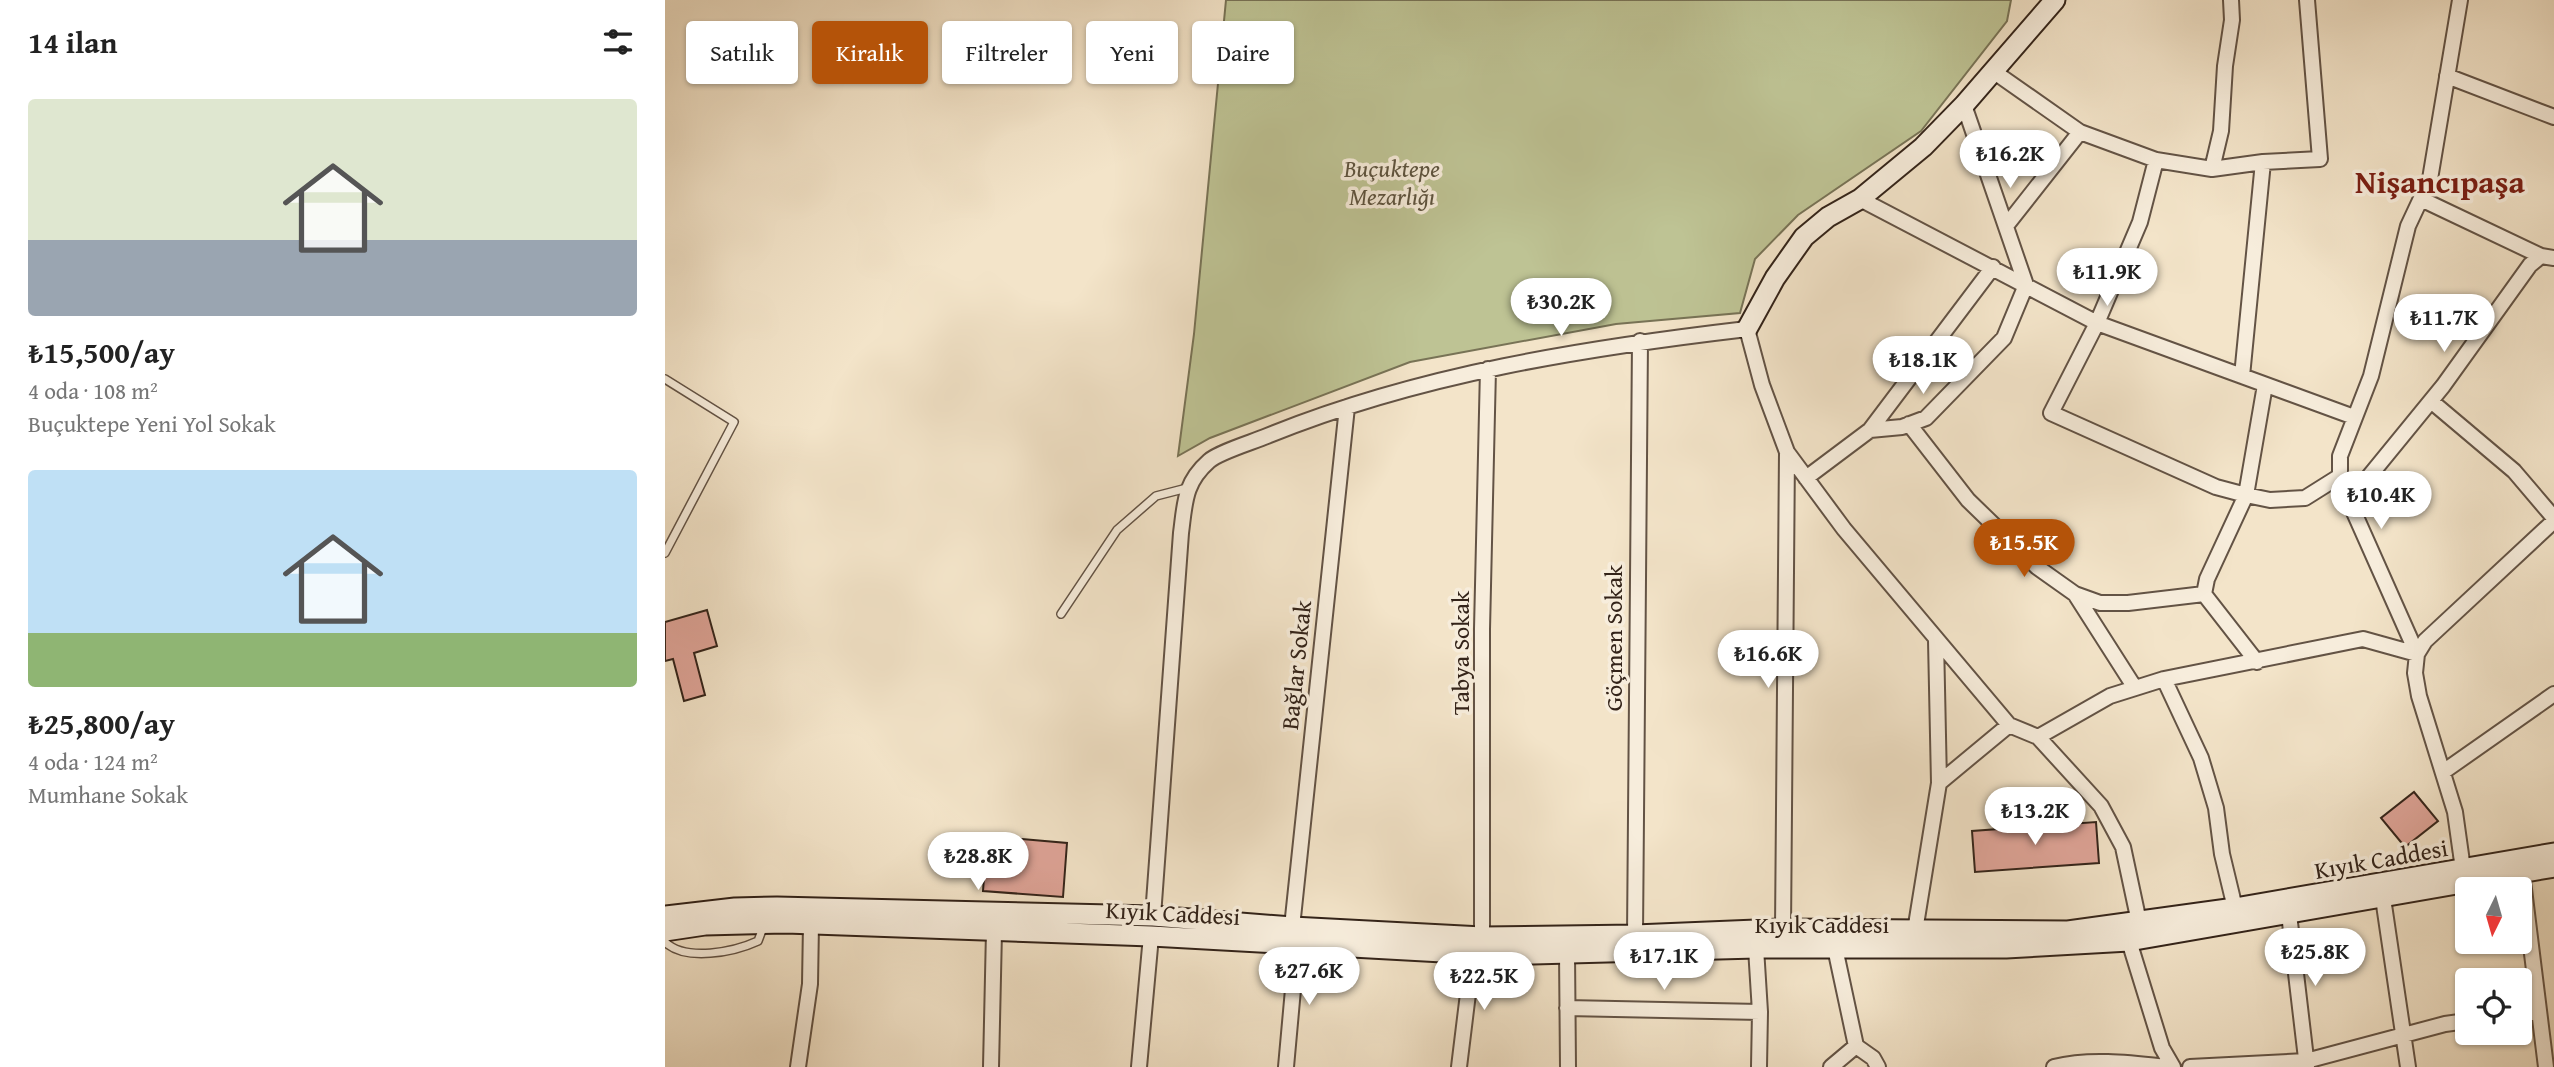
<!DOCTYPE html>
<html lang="tr">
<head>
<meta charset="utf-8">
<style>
  :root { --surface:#fff; --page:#f6f6f6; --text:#222; --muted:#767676; --accent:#b45309 }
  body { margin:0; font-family:"Gentium Book Plus",serif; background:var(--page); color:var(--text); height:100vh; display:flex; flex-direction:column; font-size:26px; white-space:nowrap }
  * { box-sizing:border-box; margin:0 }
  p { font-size:23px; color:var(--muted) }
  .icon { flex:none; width:38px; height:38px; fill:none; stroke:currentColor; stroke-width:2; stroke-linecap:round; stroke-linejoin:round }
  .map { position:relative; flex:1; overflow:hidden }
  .drawer { display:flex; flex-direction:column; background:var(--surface); width:665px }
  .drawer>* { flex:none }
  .guide { position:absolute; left:21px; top:21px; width:665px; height:63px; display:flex; gap:14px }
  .needle { width:46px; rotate:185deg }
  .buttons { position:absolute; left:1790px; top:877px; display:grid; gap:14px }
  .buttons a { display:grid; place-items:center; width:77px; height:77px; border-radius:7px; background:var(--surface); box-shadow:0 2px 5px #0004; font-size:35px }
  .price { position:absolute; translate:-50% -60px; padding:0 16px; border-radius:24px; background:#fff; color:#222; font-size:23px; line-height:46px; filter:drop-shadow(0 2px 4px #0008) }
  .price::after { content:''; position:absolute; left:50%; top:42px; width:21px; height:16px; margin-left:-10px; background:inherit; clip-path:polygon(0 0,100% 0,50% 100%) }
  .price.selected { background:var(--accent); color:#fff }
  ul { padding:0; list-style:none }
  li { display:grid; align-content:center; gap:14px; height:371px; padding:0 28px }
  li span { display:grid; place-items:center; height:217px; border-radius:7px; color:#555 }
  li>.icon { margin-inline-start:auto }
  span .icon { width:126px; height:126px; fill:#fffc; stroke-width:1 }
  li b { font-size:30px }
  h2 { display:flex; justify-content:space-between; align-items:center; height:84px; padding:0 28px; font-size:30px }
  .pill { padding:0 24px; border-radius:7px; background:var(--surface); box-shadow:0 2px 5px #0004; font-size:24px; line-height:63px }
  .pill.selected { background:var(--accent); color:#fff }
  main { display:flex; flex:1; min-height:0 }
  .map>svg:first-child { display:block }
  .green { fill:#bec394; stroke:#787356; stroke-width:2 }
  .building { fill:#dfa498; stroke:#332319; stroke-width:2 }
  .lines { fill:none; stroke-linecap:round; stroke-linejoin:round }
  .lane-casing { stroke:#635345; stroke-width:10 }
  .street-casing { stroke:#635345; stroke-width:18 }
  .secondary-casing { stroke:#332319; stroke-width:23 }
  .lane { stroke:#f7eddc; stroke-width:7 }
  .street { stroke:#f7eddc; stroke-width:14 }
  .secondary { stroke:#f7eddc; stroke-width:19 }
  .labels { text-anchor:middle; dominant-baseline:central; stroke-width:7; stroke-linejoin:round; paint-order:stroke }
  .park-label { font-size:24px; font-style:italic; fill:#5d533e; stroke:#f7eddc }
  .street-label { font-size:24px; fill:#332319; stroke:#f7eddc }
  .district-label { font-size:32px; font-weight:bold; fill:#7a1f14; stroke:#f7eddc }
</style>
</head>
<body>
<main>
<section class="drawer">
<h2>14 ilan<svg class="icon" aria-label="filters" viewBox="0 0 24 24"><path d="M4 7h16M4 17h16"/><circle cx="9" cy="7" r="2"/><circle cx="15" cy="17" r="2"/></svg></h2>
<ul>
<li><span style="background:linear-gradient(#dfe7d0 65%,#9aa5b1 0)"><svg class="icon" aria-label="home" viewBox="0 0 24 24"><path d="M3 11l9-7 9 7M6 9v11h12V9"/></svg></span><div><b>₺15,500/ay</b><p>4 oda · 108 m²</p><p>Buçuktepe Yeni Yol Sokak</p></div></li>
<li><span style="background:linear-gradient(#bfe0f5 75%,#8fb573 0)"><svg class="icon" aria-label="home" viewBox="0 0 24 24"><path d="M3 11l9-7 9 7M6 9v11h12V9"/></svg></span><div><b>₺25,800/ay</b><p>4 oda · 124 m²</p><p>Mumhane Sokak</p></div></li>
</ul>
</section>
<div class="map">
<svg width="1889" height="1067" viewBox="0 0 1889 1067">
  <rect width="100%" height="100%" fill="#f3e4c9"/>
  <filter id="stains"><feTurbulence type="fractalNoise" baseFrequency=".00286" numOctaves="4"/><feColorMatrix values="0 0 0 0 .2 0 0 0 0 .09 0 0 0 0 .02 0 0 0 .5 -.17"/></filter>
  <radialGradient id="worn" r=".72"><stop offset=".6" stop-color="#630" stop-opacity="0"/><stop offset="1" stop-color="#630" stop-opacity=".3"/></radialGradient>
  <path class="green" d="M561,0H1346L1342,21L1256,131L1133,215L1090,259L1075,313L951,324L745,362L545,438L513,456L529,334Z"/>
  <path class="building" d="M42,610L52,646L29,653L40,695L19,701L8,659L0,661V622Z
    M1749,792L1773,821L1740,847L1716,818Z
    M1431,822L1434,863L1310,872L1307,831Z
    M322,836L402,843L398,897L318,891Z"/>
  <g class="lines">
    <g class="lane-casing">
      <path id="lane" d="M0,379L69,422L0,553
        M396,614L452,530L491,496L522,488
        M0,942C21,962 69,952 93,941L99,925"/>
    </g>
    <g class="street-casing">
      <path id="street" d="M1328,71L1415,132L1491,160L1547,169L1598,162L1655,159L1642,0
        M1782,76L1889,117
        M1491,160L1475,222L1432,323L1386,413L1551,487L1581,495L1605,500L1640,498L1675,476
        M1547,169L1556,131L1560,66L1567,20L1566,0
        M1195,199L1432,323L1689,417
        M1756,199L1876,256
        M1341,226L1415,132
        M1577,376L1598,162
        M1766,401L1849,471L1889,518
        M1244,424L1303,500L1372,567L1410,594L1435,603H1463L1539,594
        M1205,430L1328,267
        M1141,478L1205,430L1237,427L1261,418L1339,338L1361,285L1299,105
        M1684,501L1778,386L1865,265L1876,256L1889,258
        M1410,594L1470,688
        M1592,662L1539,594L1542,579L1581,495L1600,385
        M1499,679L1536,758L1551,808L1557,854L1570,908
        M1373,737L1445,696L1499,679L1698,639L1752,654L1684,501L1675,476V456L1706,376L1743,226L1765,179L1795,0
        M1778,772L1889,694
        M1274,783L1344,725
        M1798,869L1790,812L1754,696L1750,673L1752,654L1760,641L1889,521
        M1857,873L1881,1067
        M1718,898L1743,1067
        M1624,914L1642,1067
        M488,916L516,533C520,503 519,483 544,461C554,452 588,442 602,436C754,374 920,348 1082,329L1097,385L1122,452L1179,529L1344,725L1373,737L1436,806L1458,847L1474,922
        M627,927L682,407
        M1118,929L1122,452
        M1250,931L1274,783L1271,640
        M970,935L975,341
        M817,937V629L823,369
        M1464,941L1497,1048L1508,1067
        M1091,948L1095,1012L1094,1067
        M902,953L903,1067
        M902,1008L1095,1012
        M1855,1014L1874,1012
        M1191,1046L1208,1058L1213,1067
        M133,1067L145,984L146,924
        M326,1067L329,931
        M474,1067L486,936
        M621,1067L632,945
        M794,1067L808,953
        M1166,1067L1191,1046L1170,948
        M1389,1067C1425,1058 1465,1063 1501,1067
        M1525,1067L1641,1061L1780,1024L1802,1021"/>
    </g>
    <g class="secondary-casing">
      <path id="secondary" d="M1082,329L1110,278L1139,237L1163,217L1195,199L1258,147L1299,105L1390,0
        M0,916L70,908L112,907L488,916L627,927L817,937L970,935L1118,929L1403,931L1570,908L1889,853
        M0,931L40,925L121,923L486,936L832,955L1091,948H1341L1464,941L1889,867"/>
    </g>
    <use href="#lane" class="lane"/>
    <use href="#street" class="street"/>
    <use href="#secondary" class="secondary"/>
  </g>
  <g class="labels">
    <g class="park-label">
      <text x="727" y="168">Buçuktepe<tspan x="727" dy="28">Mezarlığı</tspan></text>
    </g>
    <g class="street-label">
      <text transform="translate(948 638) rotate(-90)">Göçmen Sokak</text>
      <text transform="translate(795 653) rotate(-90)">Tabya Sokak</text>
      <text transform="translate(631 665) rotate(-84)">Bağlar Sokak</text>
      <text transform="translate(1716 859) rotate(-10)">Kıyık Caddesi</text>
      <text transform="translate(508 913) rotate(3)">Kıyık Caddesi</text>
      <text x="1157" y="924">Kıyık Caddesi</text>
    </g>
    <g class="district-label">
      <text x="1775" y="181">Nişancıpaşa</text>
    </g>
  </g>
  <rect width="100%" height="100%" filter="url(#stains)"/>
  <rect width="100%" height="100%" fill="url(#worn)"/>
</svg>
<div class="buttons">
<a><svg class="needle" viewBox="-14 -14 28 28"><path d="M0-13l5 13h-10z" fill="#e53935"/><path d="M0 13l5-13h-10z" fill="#767676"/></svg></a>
<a><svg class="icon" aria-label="locate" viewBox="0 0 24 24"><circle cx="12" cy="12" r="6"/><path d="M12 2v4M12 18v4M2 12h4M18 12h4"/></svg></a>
</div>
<b class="price" style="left:1345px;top:190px">₺16.2K</b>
<b class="price" style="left:1442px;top:308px">₺11.9K</b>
<b class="price" style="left:896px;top:338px">₺30.2K</b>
<b class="price" style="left:1779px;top:354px">₺11.7K</b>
<b class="price" style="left:1258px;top:396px">₺18.1K</b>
<b class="price" style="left:1716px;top:531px">₺10.4K</b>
<b class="price selected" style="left:1359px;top:579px">₺15.5K</b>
<b class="price" style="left:1103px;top:690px">₺16.6K</b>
<b class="price" style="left:1370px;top:847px">₺13.2K</b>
<b class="price" style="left:313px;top:892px">₺28.8K</b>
<b class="price" style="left:1650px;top:988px">₺25.8K</b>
<b class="price" style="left:999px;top:992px">₺17.1K</b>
<b class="price" style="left:644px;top:1007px">₺27.6K</b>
<b class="price" style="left:819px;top:1012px">₺22.5K</b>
<div class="guide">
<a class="pill">Satılık</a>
<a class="pill selected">Kiralık</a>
<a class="pill">Filtreler</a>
<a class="pill">Yeni</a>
<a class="pill">Daire</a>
</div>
</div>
</main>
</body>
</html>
